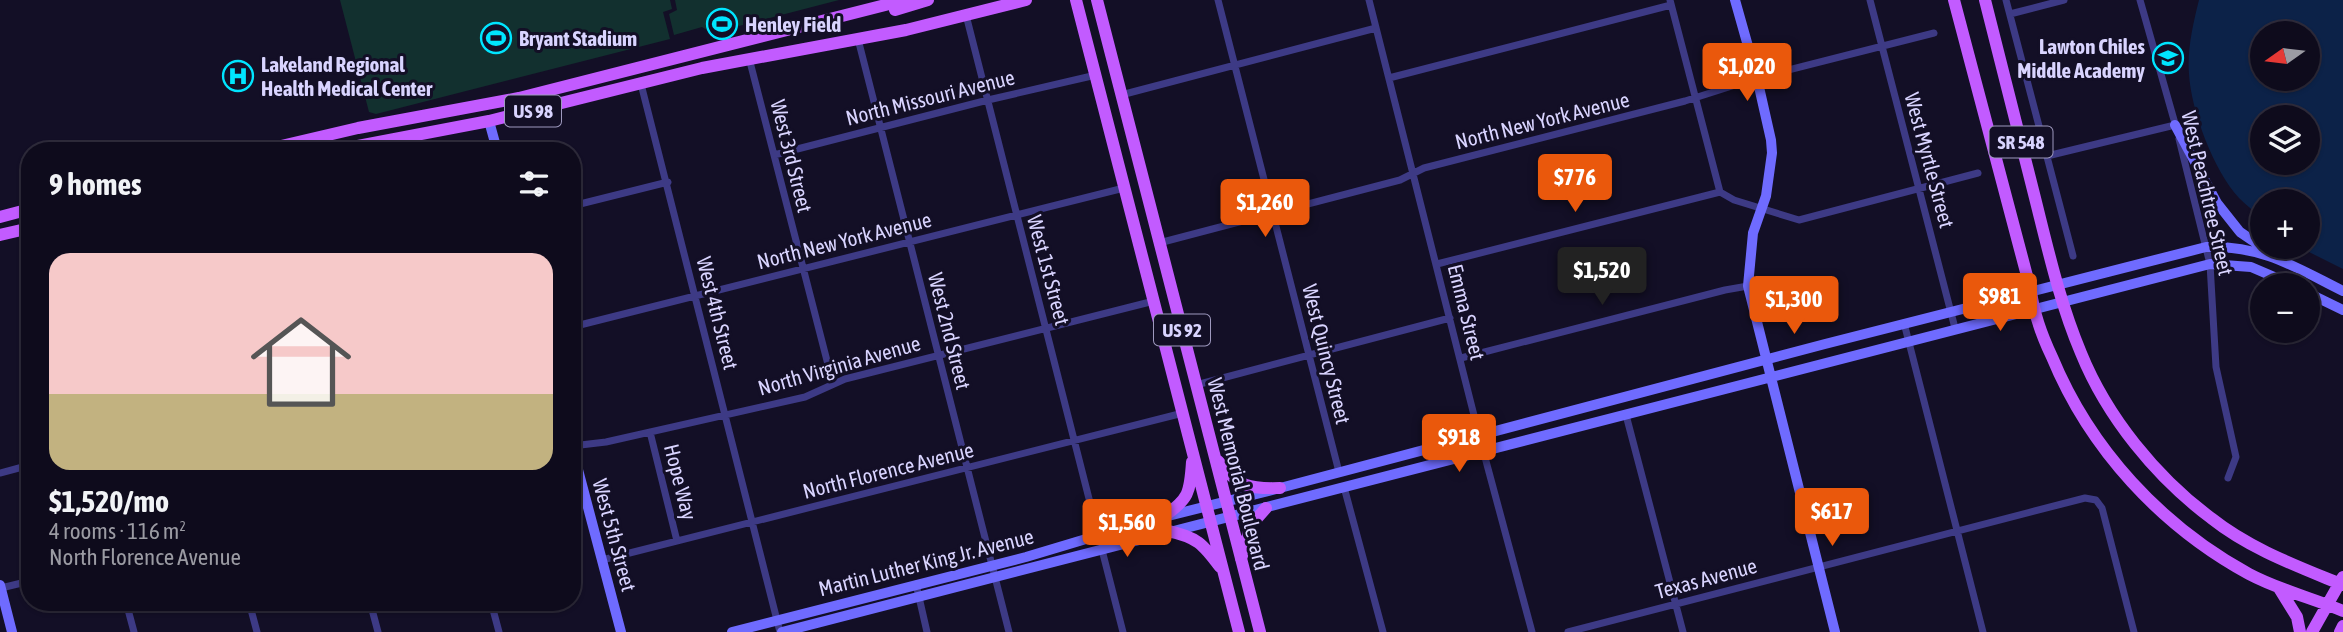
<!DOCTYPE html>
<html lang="en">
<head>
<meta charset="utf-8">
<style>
  :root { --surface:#0e0b1c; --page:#1c1929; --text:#f1f3f6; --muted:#9b9ba3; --line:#2e2b3b; --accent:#ea580c }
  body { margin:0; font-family:"Asap Condensed",sans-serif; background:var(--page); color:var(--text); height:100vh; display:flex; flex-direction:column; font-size:26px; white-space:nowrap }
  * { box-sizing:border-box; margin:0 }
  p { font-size:23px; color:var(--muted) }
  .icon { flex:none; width:38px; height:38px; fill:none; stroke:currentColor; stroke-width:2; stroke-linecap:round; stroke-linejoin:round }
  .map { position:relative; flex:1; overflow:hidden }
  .details { position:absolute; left:21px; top:142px; width:560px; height:469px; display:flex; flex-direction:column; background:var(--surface); border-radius:28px; box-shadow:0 2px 5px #0004,0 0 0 2px var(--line) }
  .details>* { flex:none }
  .needle { width:46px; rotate:256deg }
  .buttons { position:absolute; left:2250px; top:21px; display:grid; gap:14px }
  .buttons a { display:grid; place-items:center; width:70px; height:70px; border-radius:50%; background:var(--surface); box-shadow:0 2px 5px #0004,0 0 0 2px var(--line); font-size:35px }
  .price { position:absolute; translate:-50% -60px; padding:0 16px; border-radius:7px; background:var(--accent); color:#fff; font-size:23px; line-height:46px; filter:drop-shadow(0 2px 4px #0008) }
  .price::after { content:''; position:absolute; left:50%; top:42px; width:21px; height:16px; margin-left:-10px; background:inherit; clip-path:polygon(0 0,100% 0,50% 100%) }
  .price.selected { background:#222; color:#fff }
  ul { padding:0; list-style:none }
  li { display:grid; align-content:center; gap:14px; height:371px; padding:0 28px }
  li+li { border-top:2px solid var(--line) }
  li span { display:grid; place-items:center; height:217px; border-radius:21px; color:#555 }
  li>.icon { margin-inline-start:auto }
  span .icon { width:126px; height:126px; fill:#fffc; stroke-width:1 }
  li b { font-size:30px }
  h2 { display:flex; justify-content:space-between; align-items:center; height:84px; padding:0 28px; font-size:30px }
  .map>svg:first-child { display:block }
  .green { fill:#12302f }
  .water { fill:#0c2248; fill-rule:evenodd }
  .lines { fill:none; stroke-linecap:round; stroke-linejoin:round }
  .street { stroke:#3d3a85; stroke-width:7 }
  .secondary { stroke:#6f6bff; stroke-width:10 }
  .primary { stroke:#c25bff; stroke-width:12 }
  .labels { text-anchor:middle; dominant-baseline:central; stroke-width:6; stroke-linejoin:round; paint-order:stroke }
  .shield { fill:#130f26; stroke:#9e99be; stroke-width:2 }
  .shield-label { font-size:19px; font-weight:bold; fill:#d9d4ff }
  .poi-label { font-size:21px; font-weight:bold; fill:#d9d4ff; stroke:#130f26; text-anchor:start }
  .street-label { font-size:21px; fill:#d9d4ff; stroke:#130f26 }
</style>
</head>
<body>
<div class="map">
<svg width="2343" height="632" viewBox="0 0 2343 632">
  <rect width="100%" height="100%" fill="#130f26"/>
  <path class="green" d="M340,0H670L672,9L663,12L670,39L376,114L369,112Z
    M675,0H839L712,33L702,27L674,35L669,14L677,10Z"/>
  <path class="water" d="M2199,0H2343V269L2299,247H2308V201H2263V219C2255,212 2246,205 2239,198C2214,171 2191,111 2189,74C2187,50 2193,24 2199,0ZM2263,33H2308V79H2263ZM2263,117H2308V163H2263Z"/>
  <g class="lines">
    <path class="street" d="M1218,0L1339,472
      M1369,0L1479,435L1532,632
      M1670,0L1720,192
      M1870,0L1955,328
      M2006,0L2073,256
      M2140,0L2176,127
      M2010,14L2064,0
      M966,15L1098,534
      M858,39L1009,632
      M749,58L833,384
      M1389,78L1671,5
      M641,84L780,632
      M1121,95L1376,28
      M2179,139L2210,264L2216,367L2236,457L2228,478
      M774,155L988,100L1096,75
      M2047,156L2175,125
      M1720,192L1734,200L1799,220L1978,173
      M572,206L668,182
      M1159,243L1400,180L1424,168L1685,101L1757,78L1934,33
      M1437,264L1720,192
      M1904,323L1983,632
      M572,327L1124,188
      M1461,358L1725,290L1748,286
      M1196,385L1450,318
      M1626,415L1683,632
      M650,432L677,541
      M572,446L606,442L805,397L845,379L1154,301
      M0,473L30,465
      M1344,487L1383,632
      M1102,550L1123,632
      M602,560L1183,413
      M916,584L927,632
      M1,588L30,581
      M126,602L134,632
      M249,602L257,632
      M370,602L378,632
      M491,602L499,632
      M1568,632L2085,498L2096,500L2102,508L2134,632"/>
    <path class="secondary" d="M1735,0L1757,78L1771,140L1772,153L1766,196L1753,233L1748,286L1835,632
      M489,121L497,150
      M2175,125L2217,203L2240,232L2268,251
      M2308,293L2343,310
      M572,447L621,632
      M0,585L12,632
      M732,632L1026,557L1136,524L1280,488L1825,344L2206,247C2262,245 2295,267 2343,291
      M782,632L2210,264L2251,267L2293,285"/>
    <path class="primary" d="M1076,0L1239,632
      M1097,0L1260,632
      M1954,0L2031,291C2034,315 2042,336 2052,357C2090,449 2161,526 2249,574C2279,590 2312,598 2343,611
      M1985,0C2001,63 2017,127 2033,190C2047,245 2059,301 2081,353C2107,417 2156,477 2211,518C2250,549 2297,566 2343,585
      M895,10L928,0
      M264,150L358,128L519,98L905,0
      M337,150L489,121L702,68L906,30L1026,0
      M0,217L30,209
      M0,235L30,228
      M1218,461C1238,487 1249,489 1280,488
      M1163,517C1189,499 1190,493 1192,462
      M1168,531C1197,537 1203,544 1220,567
      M1241,559L1251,525L1266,508
      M2279,588L2297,617L2300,632
      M2312,632L2343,577
      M2340,632L2343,626"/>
  </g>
  <defs>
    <g id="stadium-ring" transform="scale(1.575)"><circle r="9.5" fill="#130f26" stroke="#00e5ff" stroke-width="1.5"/><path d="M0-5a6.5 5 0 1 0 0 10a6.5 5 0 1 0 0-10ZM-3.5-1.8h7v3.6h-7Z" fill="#00e5ff"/></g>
    <g id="school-ring" transform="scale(1.575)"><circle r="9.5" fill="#130f26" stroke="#00e5ff" stroke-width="1.5"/><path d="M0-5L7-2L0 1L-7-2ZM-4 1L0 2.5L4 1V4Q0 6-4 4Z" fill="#00e5ff"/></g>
    <g id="hospital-ring" transform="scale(1.575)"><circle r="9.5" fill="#130f26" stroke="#00e5ff" stroke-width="1.5"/><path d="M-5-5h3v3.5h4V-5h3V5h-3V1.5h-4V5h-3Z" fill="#00e5ff"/></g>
  </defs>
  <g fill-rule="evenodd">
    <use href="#stadium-ring" x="722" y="24"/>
    <use href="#stadium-ring" x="496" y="38"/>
    <use href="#school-ring" x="2168" y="58"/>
    <use href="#hospital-ring" x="238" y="76"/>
  </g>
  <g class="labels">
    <g class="shield">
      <rect x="505" y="95.5" width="56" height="31" rx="5"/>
      <rect x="1989.5" y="126.5" width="63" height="31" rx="5"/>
      <rect x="1154" y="314.5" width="56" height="31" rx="5"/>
    </g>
    <g class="shield-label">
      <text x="533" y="111">US 98</text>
      <text x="2021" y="142">SR 548</text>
      <text x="1182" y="330">US 92</text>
    </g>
    <g class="poi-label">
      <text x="745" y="24">Henley Field</text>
      <text x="519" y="38">Bryant Stadium</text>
      <text x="2145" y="46" text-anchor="end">Lawton Chiles<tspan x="2145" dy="24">Middle Academy</tspan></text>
      <text x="261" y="64">Lakeland Regional<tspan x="261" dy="24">Health Medical Center</tspan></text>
    </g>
    <g class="street-label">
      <text transform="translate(930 97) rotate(-14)">North Missouri Avenue</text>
      <text transform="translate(1542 120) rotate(-14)">North New York Avenue</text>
      <text transform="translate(792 156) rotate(76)">West 3rd Street</text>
      <text transform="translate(1930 160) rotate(75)">West Myrtle Street</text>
      <text transform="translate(2208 193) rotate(77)">West Peachtree Street</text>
      <text transform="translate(844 240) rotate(-14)">North New York Avenue</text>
      <text transform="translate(1049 270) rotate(75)">West 1st Street</text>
      <text transform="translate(1467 312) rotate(76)">Emma Street</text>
      <text transform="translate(718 313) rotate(76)">West 4th Street</text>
      <text transform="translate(950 331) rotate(76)">West 2nd Street</text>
      <text transform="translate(1327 354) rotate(76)">West Quincy Street</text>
      <text transform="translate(839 365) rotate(-16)">North Virginia Avenue</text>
      <text transform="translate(888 470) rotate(-14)">North Florence Avenue</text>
      <text transform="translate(1239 474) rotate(76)">West Memorial Boulevard</text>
      <text transform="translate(681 482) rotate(76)">Hope Way</text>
      <text transform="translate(615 535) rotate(75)">West 5th Street</text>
      <text transform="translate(926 562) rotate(-14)">Martin Luther King Jr. Avenue</text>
      <text transform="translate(1706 578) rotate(-15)">Texas Avenue</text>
    </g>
  </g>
</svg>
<div class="buttons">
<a><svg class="needle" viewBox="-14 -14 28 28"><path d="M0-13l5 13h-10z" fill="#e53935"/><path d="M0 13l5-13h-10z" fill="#9b9ba3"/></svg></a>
<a><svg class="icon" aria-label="layers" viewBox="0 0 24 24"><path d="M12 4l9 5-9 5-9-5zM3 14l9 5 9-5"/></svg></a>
<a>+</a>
<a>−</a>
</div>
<b class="price" style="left:1747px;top:103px">$1,020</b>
<b class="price" style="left:1575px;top:214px">$776</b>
<b class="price" style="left:1265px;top:239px">$1,260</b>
<b class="price selected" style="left:1602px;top:307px">$1,520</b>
<b class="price" style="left:2000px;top:333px">$981</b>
<b class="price" style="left:1794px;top:336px">$1,300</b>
<b class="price" style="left:1459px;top:474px">$918</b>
<b class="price" style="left:1832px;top:548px">$617</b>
<b class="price" style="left:1127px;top:559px">$1,560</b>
<section class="details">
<h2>9 homes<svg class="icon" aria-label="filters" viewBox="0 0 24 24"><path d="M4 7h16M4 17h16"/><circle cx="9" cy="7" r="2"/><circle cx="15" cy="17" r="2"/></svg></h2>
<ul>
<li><span style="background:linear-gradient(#f6c9c9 65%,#c2b280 0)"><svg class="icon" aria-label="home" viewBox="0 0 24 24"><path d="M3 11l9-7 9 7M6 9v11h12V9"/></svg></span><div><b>$1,520/mo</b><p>4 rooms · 116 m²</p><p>North Florence Avenue</p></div></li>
</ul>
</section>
</div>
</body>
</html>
